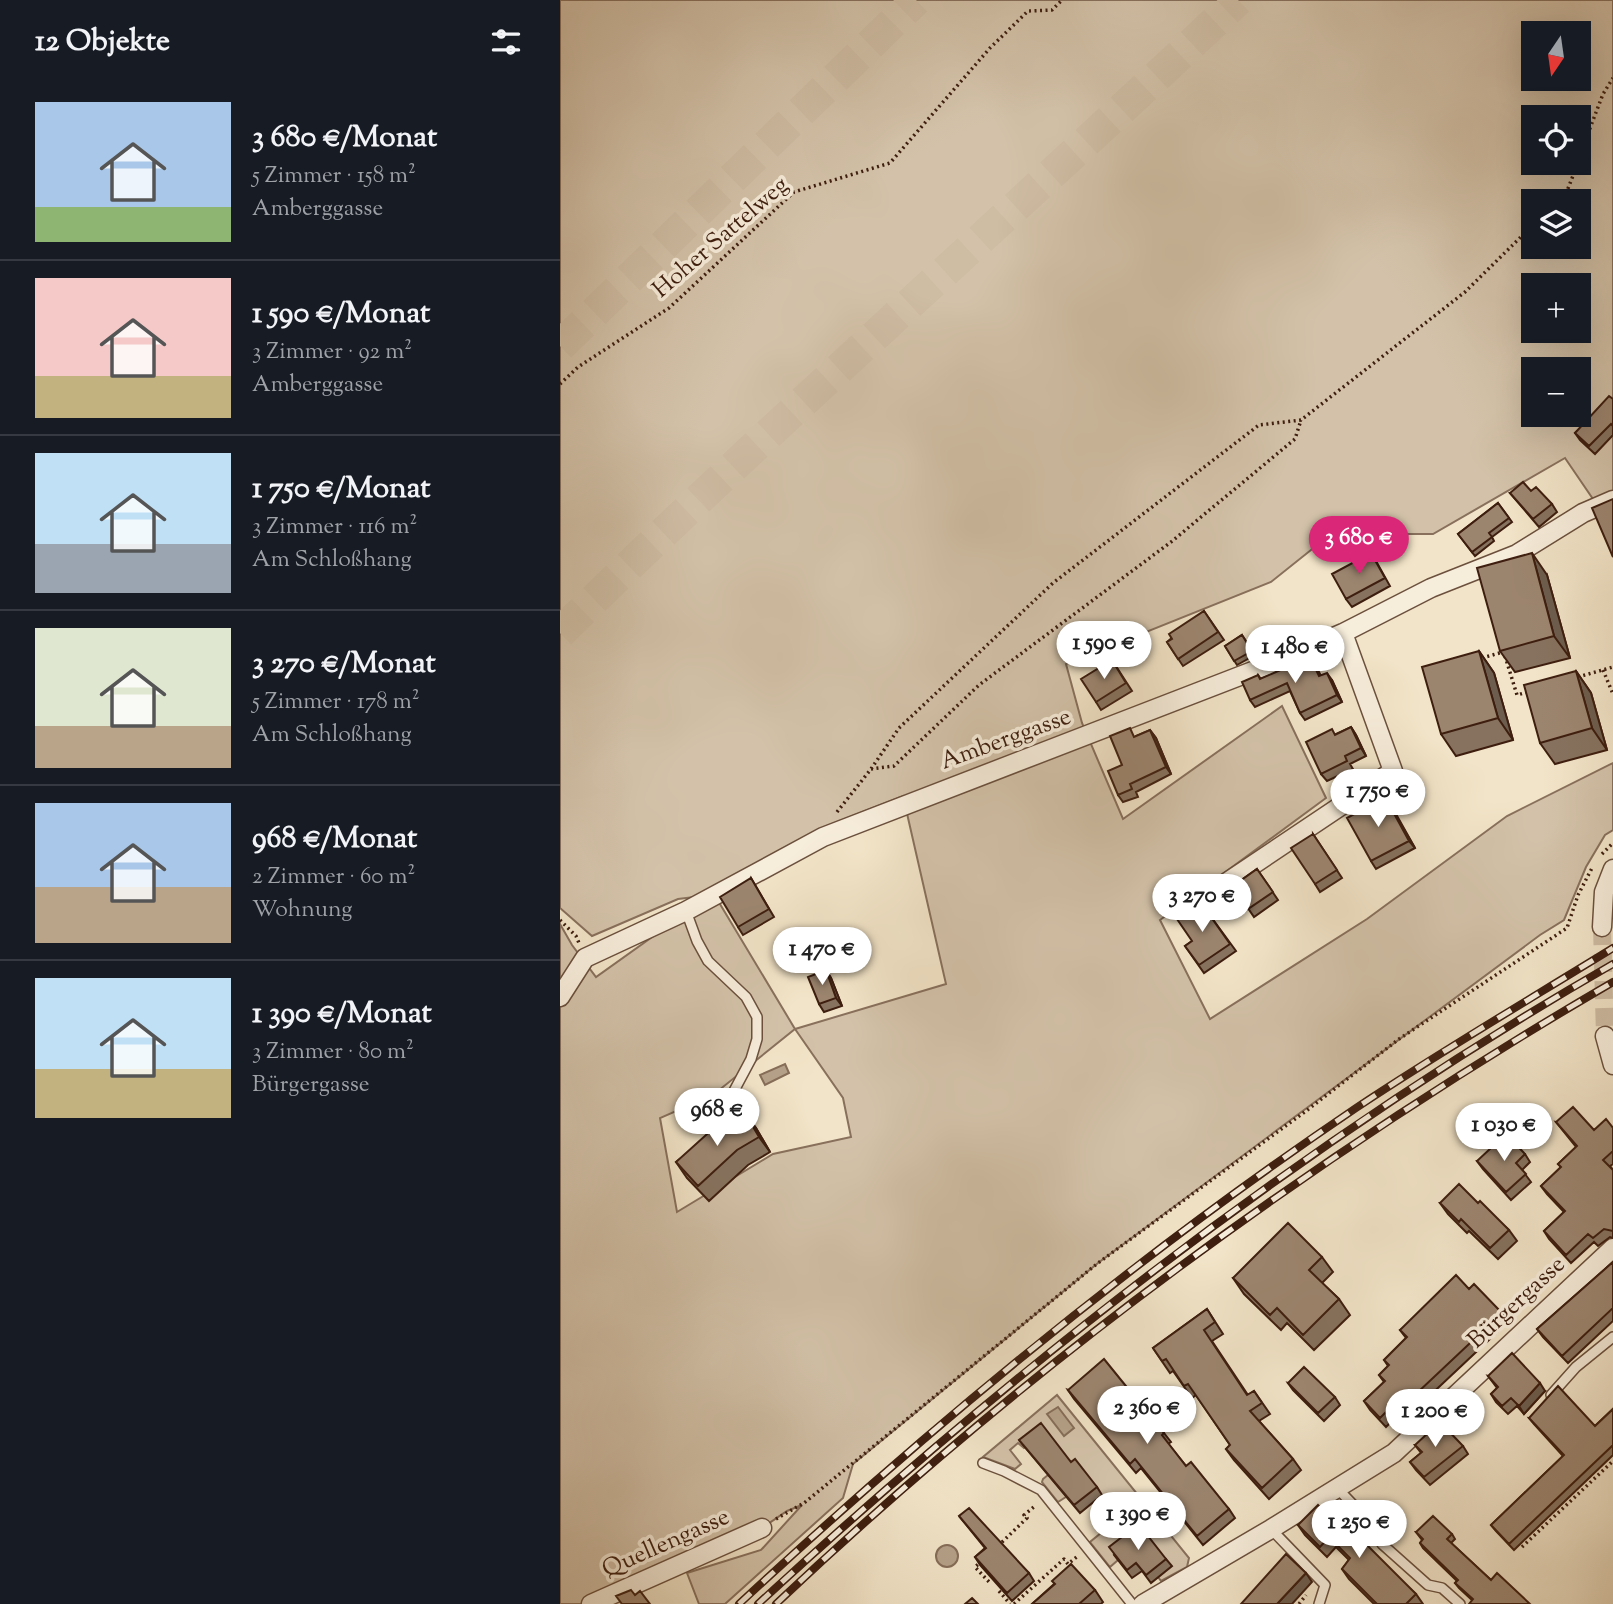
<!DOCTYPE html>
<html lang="de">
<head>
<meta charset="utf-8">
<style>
  :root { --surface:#171b24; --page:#20242c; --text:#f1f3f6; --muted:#9ea1a6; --line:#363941; --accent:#db2777 }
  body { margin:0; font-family:"Sorts Mill Goudy",serif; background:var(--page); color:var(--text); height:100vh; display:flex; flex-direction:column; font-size:26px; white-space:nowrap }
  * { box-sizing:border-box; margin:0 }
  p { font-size:23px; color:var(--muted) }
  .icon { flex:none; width:38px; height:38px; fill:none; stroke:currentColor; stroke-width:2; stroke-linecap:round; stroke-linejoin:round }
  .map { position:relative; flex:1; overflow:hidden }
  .sheet { display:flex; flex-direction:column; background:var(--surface); width:560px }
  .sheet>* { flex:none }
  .needle { width:46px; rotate:193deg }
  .controls { position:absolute; left:961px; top:21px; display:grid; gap:14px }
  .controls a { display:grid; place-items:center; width:70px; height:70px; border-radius:0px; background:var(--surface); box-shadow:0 7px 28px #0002; font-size:35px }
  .price { position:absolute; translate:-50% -60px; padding:0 16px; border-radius:24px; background:#fff; color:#222; font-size:23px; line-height:46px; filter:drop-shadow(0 2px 4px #0008) }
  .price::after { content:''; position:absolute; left:50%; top:42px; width:21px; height:16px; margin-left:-10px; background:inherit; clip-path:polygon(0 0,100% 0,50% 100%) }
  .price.on { background:var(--accent); color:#fff }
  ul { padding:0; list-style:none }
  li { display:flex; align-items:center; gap:21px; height:175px; padding:0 35px }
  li+li { border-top:2px solid var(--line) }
  li span { display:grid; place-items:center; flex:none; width:196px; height:140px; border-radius:0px; color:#555 }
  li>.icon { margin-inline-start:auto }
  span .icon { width:84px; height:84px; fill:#fffc; stroke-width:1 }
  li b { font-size:30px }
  h2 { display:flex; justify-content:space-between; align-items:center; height:84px; padding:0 35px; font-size:30px }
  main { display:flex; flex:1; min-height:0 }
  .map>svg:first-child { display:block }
  .green { fill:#d3c2a9; stroke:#88705c; stroke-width:2; fill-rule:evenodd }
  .water { fill:#b5a189; stroke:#856d58; stroke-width:2 }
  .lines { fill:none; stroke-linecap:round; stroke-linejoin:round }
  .street-tunnel { stroke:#cebca3; stroke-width:18; stroke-dasharray:18 9; stroke-linecap:butt }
  .highway-tunnel { stroke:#cebca3; stroke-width:32; stroke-dasharray:32 16; stroke-linecap:butt }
  .lane-casing { stroke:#6b503d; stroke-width:12 }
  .street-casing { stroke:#6b503d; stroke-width:21 }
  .path { stroke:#3e1e0f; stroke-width:3.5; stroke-dasharray:2 3.5; stroke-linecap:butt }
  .lane { stroke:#f7eddb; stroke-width:9 }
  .street { stroke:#f7eddb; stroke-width:18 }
  .rail-casing { stroke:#3e1e0f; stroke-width:8 }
  .rail { stroke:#f7eddb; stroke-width:5; stroke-dasharray:16; stroke-linecap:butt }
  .wall { fill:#86725f; stroke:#3e1e0f; stroke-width:2 }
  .shaded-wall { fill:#6d5d4e; stroke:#3e1e0f; stroke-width:2 }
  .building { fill:#9c856f; stroke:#3e1e0f; stroke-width:2 }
  .labels { text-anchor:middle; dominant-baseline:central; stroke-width:7; stroke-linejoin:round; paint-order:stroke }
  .street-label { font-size:24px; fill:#3e1e0f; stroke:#f7eddb }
</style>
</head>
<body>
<main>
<section class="sheet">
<h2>12 Objekte<svg class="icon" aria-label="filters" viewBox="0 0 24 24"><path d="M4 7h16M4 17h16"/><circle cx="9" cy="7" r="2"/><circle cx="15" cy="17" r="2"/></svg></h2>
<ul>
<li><span style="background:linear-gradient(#a9c7e8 75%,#8fb573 0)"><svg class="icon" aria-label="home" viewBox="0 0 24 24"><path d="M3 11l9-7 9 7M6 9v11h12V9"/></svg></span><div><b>3 680 €/Monat</b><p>5 Zimmer · 158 m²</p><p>Amberggasse</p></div></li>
<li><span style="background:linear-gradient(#f6c9c9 70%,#c2b280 0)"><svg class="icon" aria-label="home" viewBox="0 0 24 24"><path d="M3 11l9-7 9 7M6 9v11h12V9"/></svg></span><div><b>1 590 €/Monat</b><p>3 Zimmer · 92 m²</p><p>Amberggasse</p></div></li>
<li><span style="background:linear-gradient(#bfe0f5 65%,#9aa5b1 0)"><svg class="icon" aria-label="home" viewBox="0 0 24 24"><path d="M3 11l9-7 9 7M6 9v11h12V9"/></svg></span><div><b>1 750 €/Monat</b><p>3 Zimmer · 116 m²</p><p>Am Schloßhang</p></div></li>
<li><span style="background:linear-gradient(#dfe7d0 70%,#b9a48a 0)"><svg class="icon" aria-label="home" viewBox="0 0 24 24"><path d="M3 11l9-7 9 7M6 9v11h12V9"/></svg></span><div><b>3 270 €/Monat</b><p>5 Zimmer · 178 m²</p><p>Am Schloßhang</p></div></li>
<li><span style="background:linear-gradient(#a9c7e8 60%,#b9a48a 0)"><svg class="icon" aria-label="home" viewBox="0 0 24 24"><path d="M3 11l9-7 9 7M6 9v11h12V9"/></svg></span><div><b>968 €/Monat</b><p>2 Zimmer · 60 m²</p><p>Wohnung</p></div></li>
<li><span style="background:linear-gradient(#bfe0f5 65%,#c2b280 0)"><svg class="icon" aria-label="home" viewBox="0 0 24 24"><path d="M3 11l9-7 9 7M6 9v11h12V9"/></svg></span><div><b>1 390 €/Monat</b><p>3 Zimmer · 80 m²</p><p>Bürgergasse</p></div></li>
</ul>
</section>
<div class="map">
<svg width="1053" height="1604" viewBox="0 0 1053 1604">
  <rect width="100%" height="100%" fill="#f2e4c8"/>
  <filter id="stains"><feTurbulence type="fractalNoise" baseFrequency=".00286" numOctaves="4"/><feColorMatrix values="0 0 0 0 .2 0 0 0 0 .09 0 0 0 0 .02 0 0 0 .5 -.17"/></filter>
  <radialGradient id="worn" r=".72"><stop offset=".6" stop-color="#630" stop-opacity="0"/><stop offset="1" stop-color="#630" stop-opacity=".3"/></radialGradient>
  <path class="green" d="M0,0H1053V491L1033,499L1005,458L873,534H771L711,582L506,664L522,723L563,819L722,706L766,798L600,920L650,1019L807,919L947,816L1053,763V830L1045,835L1026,867L1004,920L980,935L538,1263L293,1464L283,1498L165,1604H139L127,1573L201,1550L242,1505L227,1511L202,1528L31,1604H0V924L12,945L36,977L151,895L118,899L32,936L0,908ZM973,33H1018V79H973ZM973,117H1018V163H973ZM973,201H1018V247H973ZM973,285H1018V331H973ZM973,369H1018V415H973ZM343,796L386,984L235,1029L154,894L267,826ZM235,1029L283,1098L291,1137L213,1154L117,1212L100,1118L153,1095Z
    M497,1395L629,1558L627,1567L601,1581L598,1577L555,1555L558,1560L550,1567L530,1542L563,1515L542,1495L506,1497L498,1502L482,1482L483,1479L494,1470L486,1432L464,1448L458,1443L450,1450L461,1464L455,1469L423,1457Z"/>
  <path class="water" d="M225,1064L229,1073L205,1085L200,1075Z
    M498,1407L514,1428L504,1436L487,1414Z
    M376 1556a11 11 0 1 1 22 0a11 11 0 1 1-22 0Z"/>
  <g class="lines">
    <path class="street-tunnel" d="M1042,927L1045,1036"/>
    <path class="highway-tunnel" d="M0,346L356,0
      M0,633C220,416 454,213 678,0"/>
    <g class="lane-casing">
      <path id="lane" d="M126,911L137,941L148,961L186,997L197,1017V1039L191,1059L167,1104L152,1137
        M991,1395L1016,1367L1053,1337
        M423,1463L444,1471L481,1490L572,1604
        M777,1488L820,1533L822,1544L868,1585L882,1588L900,1604
        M711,1529L765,1585L759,1604"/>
    </g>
    <g class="street-casing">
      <path id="street" d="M627,909L833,771L783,633
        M1042,927L1044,892L1053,869
        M0,997L25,958L126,911L263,837L711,664L783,633L871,588L957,554L1023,513L1053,500
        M1045,1036L1053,1065
        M31,1604L202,1528
        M583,1604L711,1529L834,1453L1053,1248"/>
    </g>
    <path class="path" d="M1018,160L1043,94L1053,78
      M997,201L1007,191L1018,163
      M0,384L18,367L109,308L234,192L330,163L430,48L468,11L492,10L502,0
      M945,656L957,695L971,691
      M922,658L943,652
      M1043,670L1053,694
      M1018,677L1053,667
      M311,769L334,766L419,685L611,542L735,439L741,420
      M277,812L311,769L339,728L493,583L699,425L741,420L905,292L973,225
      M1042,854L1053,843
      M0,920L16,936L19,943
      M216,1519L244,1503L538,1263L746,1111L839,1039L1007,928L1018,895L1032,868
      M438,1546L467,1518L464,1515L475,1506
      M962,1547L1053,1461
      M422,1561L415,1567L431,1584
      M439,1591L450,1604
      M454,1604L504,1559L508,1564L518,1556
      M739,1604L746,1595"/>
    <use href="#lane" class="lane"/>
    <use href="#street" class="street"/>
    <g class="rail-casing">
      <path id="rail" d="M179,1604C373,1424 577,1256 796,1108C880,1052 967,1001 1053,948
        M198,1604C460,1363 743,1142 1053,964
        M216,1604C469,1365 753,1157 1053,982"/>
    </g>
    <use href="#rail" class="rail"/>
  </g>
  <path class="wall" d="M1053,399V435L1035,454L1020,440L1015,433Z
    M971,491L992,504L997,512L979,527L950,493Z
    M938,503L952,522L932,537L934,541L915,556L898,534Z
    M816,561L830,586L792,607L786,599Z
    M987,575L1010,658L955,672L940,651Z
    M644,611L664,640L623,666L607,642Z
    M682,635L695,655L677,665L665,646Z
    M919,651L934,673L953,740L896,756L881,734Z
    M552,660L572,691L541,710L536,702Z
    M755,664L761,676L772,680L782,702L745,720L740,713L730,691L695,707L690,700L698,675L701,679Z
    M1016,671L1031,693L1047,750L995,764L980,743Z
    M791,727L796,735L806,756L790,764L793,769L767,781L761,774L776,734Z
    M590,730L596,738L611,774L576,792L578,797L563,802L558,795L562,765L576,736Z
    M825,797L855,848L816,869L811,861Z
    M753,834L782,878L760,892L755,884Z
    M697,869L718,900L694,917L673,886Z
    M191,878L214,917L183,935L178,927Z
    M641,903L676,951L644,973L625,946L632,941Z
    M266,970L271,978L282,1006L264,1012L259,1004Z
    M185,1113L196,1128L210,1152L188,1165L149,1201L127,1178L116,1162L158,1129Z
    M996,1122L1034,1130L1053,1128V1164L1050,1166L1053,1170V1238L1050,1237L1038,1246L1034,1242L1011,1263L989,1239L984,1231L1004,1212L987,1194L981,1186L1001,1167L998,1164L1016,1147Z
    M965,1154L970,1162L962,1170L971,1182L951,1200L923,1169L917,1161Z
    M880,1203H918L949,1230L957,1241L938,1259L909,1231L907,1233L888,1214Z
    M762,1257L773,1272L762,1283L779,1299L790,1315L754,1350L727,1323L721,1330L684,1294L673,1278Z
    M1053,1262V1321L1008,1363L983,1337L977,1329Z
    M909,1289L942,1313L948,1322L846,1418L841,1412L826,1427L810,1410L804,1401L824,1382L819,1375L828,1366L824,1360L846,1338L840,1330Z
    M647,1309L663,1334L652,1341L688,1395L694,1391L710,1414L699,1421L733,1459L741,1470L709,1499L674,1460L666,1449L670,1445L636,1395L632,1398L613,1371L610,1373L593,1348Z
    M928,1376L985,1391L964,1414L957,1406L948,1414L936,1402L931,1394L937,1388Z
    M728,1383L775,1397L780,1405L764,1421L733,1390Z
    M508,1390L604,1433L611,1442L608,1444L626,1466L669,1509L675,1518L643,1545L581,1468L576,1473L514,1399Z
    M1053,1409V1455L954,1550L936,1531L931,1525L1003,1456L974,1424L969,1418L1035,1426Z
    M459,1440L511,1462L537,1487L542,1495L520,1513Z
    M855,1445L903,1446L908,1454L870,1485L856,1470L850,1462L861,1453Z
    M399,1516L469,1573L474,1581L452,1601L420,1565L415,1557L425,1548Z
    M738,1525L779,1526L856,1594L863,1604H814L789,1579L782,1569L789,1560L776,1547L767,1557L745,1535Z
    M856,1532L892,1534L895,1539L891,1543L931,1580L912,1600L899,1588L895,1583L897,1581L863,1548L860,1543L862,1540Z
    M577,1537L606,1559L612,1566L591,1583L582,1571L572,1578L554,1555Z
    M494,1584L535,1590L543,1602L541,1604H472Z"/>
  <path class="shaded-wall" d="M972,553L987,575L1010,658L994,636Z
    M919,651L934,673L953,740L938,718Z
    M1016,671L1031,693L1047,750L1032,728Z
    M767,673L772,680L782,702L777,695Z
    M791,727L796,735L806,756L801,748Z
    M590,730L596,738L611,774L606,767Z
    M825,797L831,805L855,848L849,841Z
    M266,970L271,978L282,1006L276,998Z
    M185,1113L196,1128L210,1152L199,1137Z
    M980,1383L985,1391L964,1414L959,1406Z
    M746,1573L752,1582L732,1604H717Z"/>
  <path class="building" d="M1049,396L1053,399V426L1051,424L1029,446L1015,433Z
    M963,482L971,491L976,487L992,504L973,519L950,493Z
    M1053,499V557L1032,508Z
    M938,503L949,518L929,533L932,537L912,552L898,534Z
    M811,553L825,578L786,599L772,574Z
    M972,553L994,636L940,651L917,568Z
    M644,611L658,632L618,659L607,642L612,639L609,634Z
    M682,635L692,651L674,661L665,646Z
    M919,651L938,718L881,734L862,667Z
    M750,657L759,676L767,673L777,695L740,713L727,683L690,700L682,682L698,675L700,679Z
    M552,660L566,683L536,702L521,679Z
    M1016,671L1032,728L980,743L964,685Z
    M791,727L801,748L785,756L787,761L761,774L746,742L772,729L775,735Z
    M570,728L574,737L590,730L606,767L570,784L572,789L558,795L548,771L562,765L550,736Z
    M825,797L849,841L811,861L787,818Z
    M753,834L777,870L755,884L731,848Z
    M697,869L713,892L688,909L673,886Z
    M191,878L209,909L178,927L160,897Z
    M641,903L670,944L639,965L625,946L632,941L617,919Z
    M266,970L276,998L259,1004L248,977Z
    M1013,1107L1034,1130L1046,1119L1053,1128V1151L1043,1160L1053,1170V1231L1044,1229L1033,1238L1028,1234L1006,1255L984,1231L1005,1211L981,1186L1001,1167L998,1164L1017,1146L996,1122Z
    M185,1113L199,1137L177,1150L138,1186L116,1162L156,1126L158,1129Z
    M946,1134L965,1154L956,1163L966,1174L946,1192L917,1161Z
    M899,1184L918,1203L920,1201L949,1230L930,1248L901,1219L899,1222L880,1203Z
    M728,1223L762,1257L749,1270L779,1299L743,1335L717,1308L710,1315L673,1278Z
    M1053,1262V1308L1002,1356L977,1329Z
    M896,1275L909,1289L914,1284L942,1313L840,1409L835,1403L820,1418L804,1401L825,1381L819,1375L829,1365L824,1360L847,1337L840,1330Z
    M647,1309L655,1322L644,1330L687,1395L694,1391L702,1403L690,1411L733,1459L702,1488L666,1449L670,1445L628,1384L624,1386L606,1359L602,1361L593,1348Z
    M952,1353L980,1383L959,1406L951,1398L942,1406L931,1394L938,1387L928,1376Z
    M544,1359L604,1433L602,1435L626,1466L631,1462L669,1509L637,1536L575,1459L570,1464L508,1390Z
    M744,1367L775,1397L758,1413L728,1383Z
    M998,1386L1035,1426L1053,1409V1445L949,1544L931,1525L1004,1455L969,1418Z
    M880,1422L903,1446L864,1477L850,1462L862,1452L855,1445Z
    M481,1423L511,1462L515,1459L537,1487L514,1505L459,1440Z
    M758,1505L779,1526L782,1523L805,1543L856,1594L846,1604H817L782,1569L790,1558L769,1537L760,1547L738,1525Z
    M409,1508L469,1573L447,1593L415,1557L426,1548L399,1516Z
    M873,1516L892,1534L887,1539L931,1580L937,1573L970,1604H909L913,1599L895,1583L898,1580L860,1543L863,1539L856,1532Z
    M571,1530L577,1537L584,1531L606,1559L586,1575L576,1563L567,1570L549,1547Z
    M726,1554L746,1573L717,1604H681Z
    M511,1564L535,1590L519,1604H472L495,1584L492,1581Z
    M71,1590L75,1595L80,1591L90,1604H62L56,1596Z
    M412,1598L418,1604H405Z"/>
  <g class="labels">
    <g class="street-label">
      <text transform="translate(161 238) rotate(-41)">Hoher Sattelweg</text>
      <text transform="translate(446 740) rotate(-20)">Amberggasse</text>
      <text transform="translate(957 1303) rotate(-43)">Bürgergasse</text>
      <text transform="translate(106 1544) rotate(-24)">Quellengasse</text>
    </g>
  </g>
  <rect width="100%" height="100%" filter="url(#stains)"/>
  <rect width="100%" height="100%" fill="url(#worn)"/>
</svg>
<div class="controls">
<a><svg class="needle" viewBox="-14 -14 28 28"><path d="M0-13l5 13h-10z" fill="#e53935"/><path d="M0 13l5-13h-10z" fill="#9ea1a6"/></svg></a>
<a><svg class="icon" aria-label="locate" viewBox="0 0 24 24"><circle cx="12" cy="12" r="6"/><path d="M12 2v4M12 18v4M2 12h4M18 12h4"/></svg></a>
<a><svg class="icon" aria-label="layers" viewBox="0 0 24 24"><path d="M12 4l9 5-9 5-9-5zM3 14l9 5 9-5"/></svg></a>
<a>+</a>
<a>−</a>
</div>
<b class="price on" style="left:799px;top:576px">3 680 €</b>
<b class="price" style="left:544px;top:681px">1 590 €</b>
<b class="price" style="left:735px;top:685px">1 480 €</b>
<b class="price" style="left:818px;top:829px">1 750 €</b>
<b class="price" style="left:642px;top:934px">3 270 €</b>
<b class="price" style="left:262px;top:987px">1 470 €</b>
<b class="price" style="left:157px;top:1148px">968 €</b>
<b class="price" style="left:944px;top:1163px">1 030 €</b>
<b class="price" style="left:587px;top:1446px">2 360 €</b>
<b class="price" style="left:875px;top:1449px">1 200 €</b>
<b class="price" style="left:578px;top:1552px">1 390 €</b>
<b class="price" style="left:799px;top:1560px">1 250 €</b>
</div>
</main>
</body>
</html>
